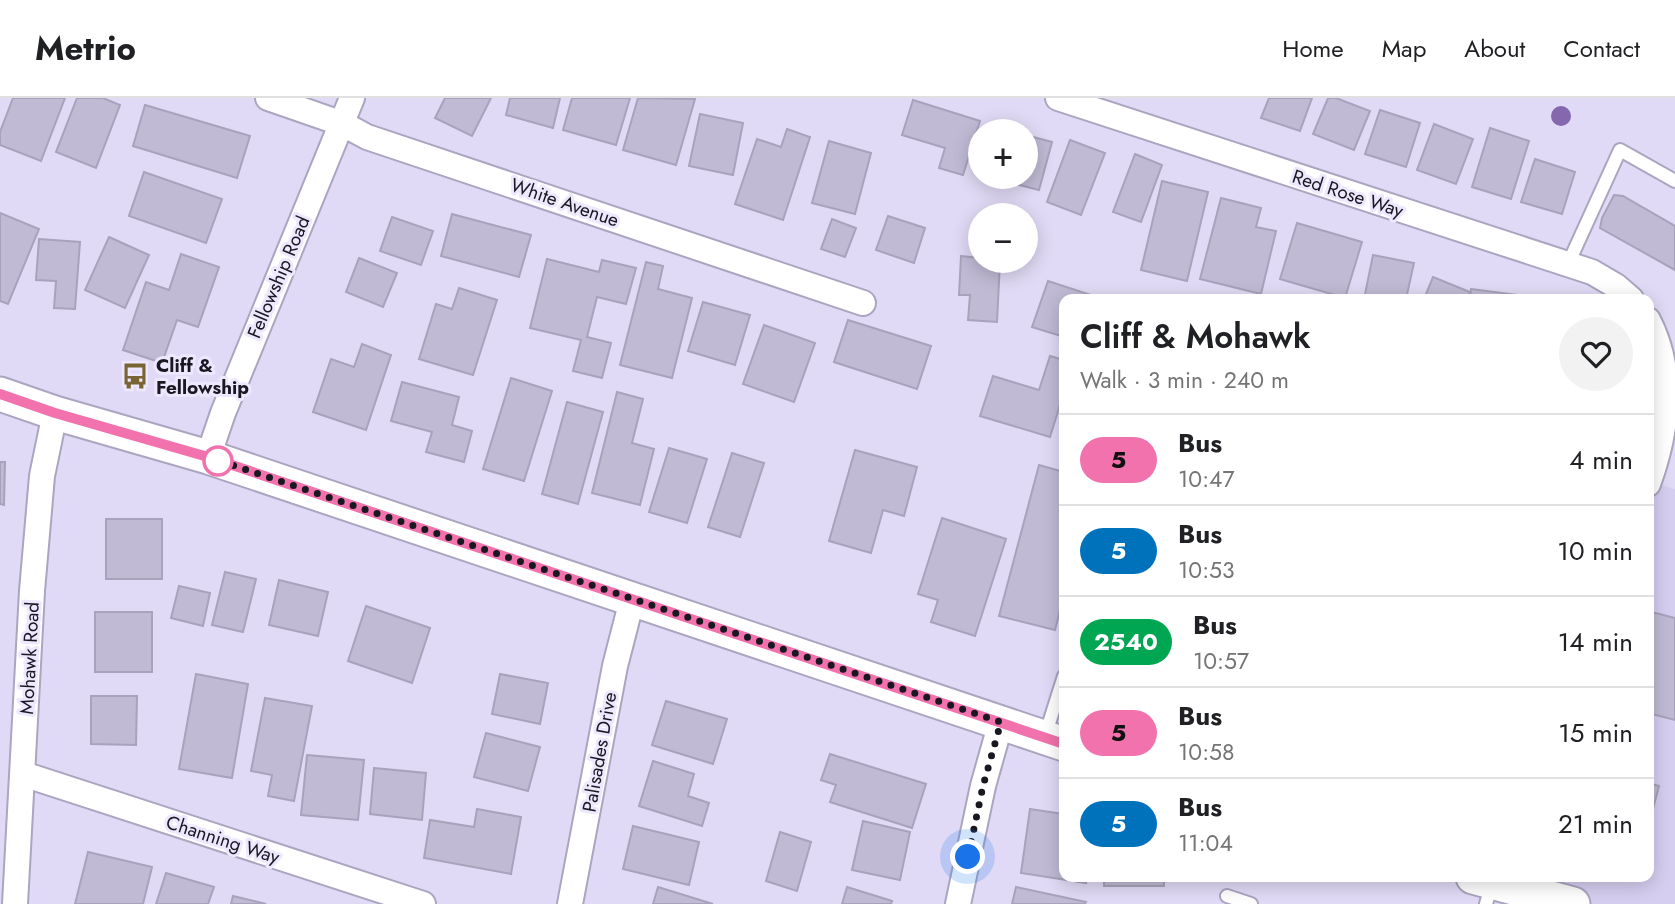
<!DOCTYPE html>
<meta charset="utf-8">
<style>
body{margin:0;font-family:Jost,sans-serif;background:#f2f2f2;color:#202124;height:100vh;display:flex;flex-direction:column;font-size:26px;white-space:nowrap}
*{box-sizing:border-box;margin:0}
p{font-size:23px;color:#757577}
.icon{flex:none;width:38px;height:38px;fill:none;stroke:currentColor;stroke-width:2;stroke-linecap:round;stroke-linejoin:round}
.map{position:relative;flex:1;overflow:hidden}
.panel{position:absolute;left:1059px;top:196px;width:595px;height:588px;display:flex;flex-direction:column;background:#fff;border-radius:14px;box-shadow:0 4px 18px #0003}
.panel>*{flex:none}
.badge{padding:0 14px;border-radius:23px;font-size:24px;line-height:46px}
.buttons{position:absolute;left:968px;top:21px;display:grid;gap:14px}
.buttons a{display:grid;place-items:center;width:70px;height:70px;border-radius:50%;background:#fff;box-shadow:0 4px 18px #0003;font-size:35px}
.you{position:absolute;width:35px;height:35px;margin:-18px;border:5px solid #fff;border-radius:50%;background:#1a73e8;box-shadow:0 0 0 10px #1a73e833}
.map>.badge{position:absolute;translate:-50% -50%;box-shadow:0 0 0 4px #fff}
.round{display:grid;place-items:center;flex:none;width:74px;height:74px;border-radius:37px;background:#f2f2f2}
.overview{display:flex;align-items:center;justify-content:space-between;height:119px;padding:0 21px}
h1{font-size:33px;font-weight:600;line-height:52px}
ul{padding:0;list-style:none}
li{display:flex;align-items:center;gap:21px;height:91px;padding:0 21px;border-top:2px solid #e0e0e0}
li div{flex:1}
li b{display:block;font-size:26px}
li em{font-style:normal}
li .badge{min-width:77px;font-weight:700;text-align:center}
header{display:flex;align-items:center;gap:42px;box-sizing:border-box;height:98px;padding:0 35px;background:#fff;border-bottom:2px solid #e0e0e0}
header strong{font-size:33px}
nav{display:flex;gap:38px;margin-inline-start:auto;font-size:24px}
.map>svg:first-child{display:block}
.built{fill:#d6cef0}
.building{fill:#c0bad5;stroke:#a8a2bc;stroke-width:2}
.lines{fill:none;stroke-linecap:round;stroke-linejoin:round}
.service-casing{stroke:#aba5bf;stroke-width:16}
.minor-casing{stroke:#aba5bf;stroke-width:28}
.secondary-casing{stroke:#aba5bf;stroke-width:37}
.service{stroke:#fff;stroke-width:12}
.minor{stroke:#fff;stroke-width:24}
.secondary{stroke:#fff;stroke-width:33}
.tree{fill:#8567ad}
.line-casing{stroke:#fff;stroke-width:16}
.line{stroke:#f172ac;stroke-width:10}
.walk{stroke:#191720;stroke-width:7;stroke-dasharray:0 12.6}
.stop-dot{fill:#fff;stroke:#f172ac;stroke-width:3.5}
.labels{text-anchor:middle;stroke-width:6;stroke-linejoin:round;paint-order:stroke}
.street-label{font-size:19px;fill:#191720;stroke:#eee8ff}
.poi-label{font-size:19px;font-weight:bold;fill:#191720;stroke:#eee8ff;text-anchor:start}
</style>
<header>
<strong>Metrio</strong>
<nav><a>Home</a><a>Map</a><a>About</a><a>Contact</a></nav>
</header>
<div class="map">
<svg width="1675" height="806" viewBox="0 0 1675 806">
<rect width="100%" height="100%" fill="#e1daf6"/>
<path class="built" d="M1649 383 1675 391V806H1499L1511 779H1648Z"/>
<g class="building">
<path d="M13 0H65L41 63 0 47V34Z"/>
<path d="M77 0H103L120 7 96 70 56 54Z"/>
<path d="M445 0H491L472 38 435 20Z"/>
<path d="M510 0H560L553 30 506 17Z"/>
<path d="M572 0H630L616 47 563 32Z"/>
<path d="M638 0 695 1 676 67 623 52Z"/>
<path d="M1269 0H1312L1300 33 1261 20Z"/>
<path d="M1328 0H1336L1370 13 1354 52 1313 36Z"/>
<path d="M913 2 980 23 963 77 939 70 945 50 902 37Z"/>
<path d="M145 7 250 38 237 80 133 48Z"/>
<path d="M1380 12 1420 25 1406 69 1365 56Z"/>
<path d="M700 16 743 25 733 77 689 68Z"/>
<path d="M1434 26 1473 41 1456 86 1417 72Z"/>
<path d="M1490 30 1529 43 1511 101 1472 89Z"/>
<path d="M787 31 810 39 783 122 735 106 757 41 781 49Z"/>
<path d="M1026 37 1052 44 1039 92 996 81 997 79H1026Z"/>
<path d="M1070 42 1105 55 1081 117 1047 104Z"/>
<path d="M829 43 871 55 855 116 812 105Z"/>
<path d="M1135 56 1162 67 1141 124 1113 114Z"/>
<path d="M1535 61 1575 74 1562 116 1521 104Z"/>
<path d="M144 74 222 101 206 145 129 118Z"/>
<path d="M1162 83 1208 94 1187 183 1141 172Z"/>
<path d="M1614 97 1623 98 1675 128V172L1600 130 1602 120Z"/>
<path d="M1221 100 1261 110 1256 129 1276 133 1261 196 1200 181Z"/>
<path d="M0 115 39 131 8 206 0 203Z"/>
<path d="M452 116 531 137 519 179 441 158Z"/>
<path d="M888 118 925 130 914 165 876 152Z"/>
<path d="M392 119 433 133 421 167 380 153Z"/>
<path d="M832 121 856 130 845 159 821 151Z"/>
<path d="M1297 125 1362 144 1345 200 1280 181Z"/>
<path d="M109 139 149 157 125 210 85 192Z"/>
<path d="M39 141 80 144 75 211 54 210 56 183 36 182Z"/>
<path d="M181 156 219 169 198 229 177 222 162 265 123 252 146 184 169 192Z"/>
<path d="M1373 157 1414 165 1406 201H1364Z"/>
<path d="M961 158 980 160V163H1000L997 224 968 222 970 197H959Z"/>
<path d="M359 160 397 175 383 209 346 194Z"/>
<path d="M547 161 599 174 602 162 636 170 626 206 597 199 587 239 611 245 602 280 573 273 581 242 530 230Z"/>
<path d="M646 164 663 168 658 191 692 200 672 280 620 267Z"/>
<path d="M1433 179 1470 194 1467 201H1424Z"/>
<path d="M1048 183 1103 201H1064V239L1032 229Z"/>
<path d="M459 190 497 202 473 277 419 261 436 206 452 211Z"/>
<path d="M1471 191 1517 197V201H1470Z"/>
<path d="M703 204 750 217 735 267 688 253Z"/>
<path d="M848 222 931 248 917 291 834 264Z"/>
<path d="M764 227 815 245 794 304 743 286Z"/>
<path d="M362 246 391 257 366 332 313 314 331 261 354 269Z"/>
<path d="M1050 258 1064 262V308L1060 307 1050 339 980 318 993 278 1039 292Z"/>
<path d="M511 280 552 293 524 383 483 371Z"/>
<path d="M402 284 459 299 452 327 472 333 464 364 426 354 432 334 391 323Z"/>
<path d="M617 294 643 301 632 345 654 351 640 407 592 395Z"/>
<path d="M567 304 603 314 578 406 542 396Z"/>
<path d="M669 350 707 361 687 425 649 414Z"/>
<path d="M855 352 917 369 904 418 883 412 871 455 829 443Z"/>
<path d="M732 355 764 365 740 439 708 429Z"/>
<path d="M0 364H5L4 407 0 406Z"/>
<path d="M1039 367 1064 374V497L1055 532 999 518Z"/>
<path d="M942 420 1006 441 975 538 931 524 938 502 918 496Z"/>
<rect x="106" y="421" width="56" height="60"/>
<path d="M225 474 256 481 243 534 212 527Z"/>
<path d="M279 482 328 494 318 538 269 527Z"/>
<path d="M179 488 210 495 203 528 171 520Z"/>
<path d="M366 508 430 530 412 585 348 563Z"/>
<path d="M1648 513 1675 520V622L1648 615Z"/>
<rect x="95" y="514" width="57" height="60"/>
<path d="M196 576 248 586 232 680 179 671Z"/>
<path d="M500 576 548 585 540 626 492 616Z"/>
<path d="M91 598H137L136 647 91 646Z"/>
<path d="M265 600 312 608 294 703 268 698 272 677 251 673Z"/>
<path d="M666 603 727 621 713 666 652 647Z"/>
<path d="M486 635 540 649 528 693 474 679Z"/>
<path d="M830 656 926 686 912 730 830 704 836 687 821 682Z"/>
<path d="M307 657 364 662 358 722 301 717Z"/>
<path d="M653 663 694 676 688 698 709 705 702 728 639 708Z"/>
<path d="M374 670 426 675 422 722 370 716Z"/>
<path d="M1648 685 1659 688 1649 726H1648Z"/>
<path d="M477 711 521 719 511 776 424 760 430 722 474 729Z"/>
<path d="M1030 711 1064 716V779H1087L1086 785 1021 775Z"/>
<path d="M863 723 910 734 900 782 852 772Z"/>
<path d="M633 728 699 744 689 787 623 771Z"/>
<path d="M780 734 811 744 797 793 766 783Z"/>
<path d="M88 754 152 769 143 806H75Z"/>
<path d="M166 775 214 789 208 806H156Z"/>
<rect x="1104" y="779" width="60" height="9"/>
<path d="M658 789 713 806H653Z"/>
<path d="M847 789 892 803 891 806H842Z"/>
<path d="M1016 789 1086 804 1085 806H1012Z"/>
<path d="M233 798 266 806H231Z"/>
</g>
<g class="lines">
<g class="service-casing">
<g id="service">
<path d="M1568 166 1620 52 1675 83"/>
<path d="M1045 638 1064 578"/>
<path d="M1227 798 1251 806"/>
<path d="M1486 806 1492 785"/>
</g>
</g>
<g class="minor-casing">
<g id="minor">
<path d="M268 0 343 26 367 39 863 205"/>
<path d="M1058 0 1592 174 1616 188 1631 201"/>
<path d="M1648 222C1675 274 1668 331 1648 386"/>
<path d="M208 359 223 315 352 0"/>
<path d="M23 676 423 806"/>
<path d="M15 806 32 493 42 378 55 315"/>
<path d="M570 806 615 568 632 502"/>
<path d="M958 806 983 688 1001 624"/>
</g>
</g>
<g class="secondary-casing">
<g id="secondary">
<path d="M0 296 55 315 208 359 1064 646"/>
<path d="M1473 779 1573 806"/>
</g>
</g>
<use href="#service" class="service"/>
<use href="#minor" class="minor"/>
<use href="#secondary" class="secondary"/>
</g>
<circle class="tree" cx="1561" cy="18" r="10"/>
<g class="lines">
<g class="line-casing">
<path id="line" d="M0 296 55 315 208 359 1064 646"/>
</g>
<use href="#line" class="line"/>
<path class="walk" d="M218 363 208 359 1001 624 983 688 968 759"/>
</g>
<defs>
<g id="bus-bare" transform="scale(2.1)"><path d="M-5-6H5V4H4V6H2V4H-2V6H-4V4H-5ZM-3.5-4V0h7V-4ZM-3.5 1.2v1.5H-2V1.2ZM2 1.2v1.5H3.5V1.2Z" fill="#796433" stroke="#eee8ff" stroke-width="2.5" paint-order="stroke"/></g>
</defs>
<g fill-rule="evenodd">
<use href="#bus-bare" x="135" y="278"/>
</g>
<circle class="stop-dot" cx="218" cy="363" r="14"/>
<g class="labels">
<g class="street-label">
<text transform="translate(1348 95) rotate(18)" y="7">Red Rose Way</text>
<text transform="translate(565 104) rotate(19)" y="7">White Avenue</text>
<text transform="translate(278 179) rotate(-67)" y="7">Fellowship Road</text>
<text transform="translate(29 560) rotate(-87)" y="7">Mohawk Road</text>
<text transform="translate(599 654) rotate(-80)" y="7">Palisades Drive</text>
<text transform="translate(223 741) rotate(18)" y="7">Channing Way</text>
</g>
<g class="poi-label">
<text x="156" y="274">Cliff &amp;<tspan x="156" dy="22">Fellowship</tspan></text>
</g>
</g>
</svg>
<div class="buttons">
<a>+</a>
<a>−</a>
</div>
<div class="you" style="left:968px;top:759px"></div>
<section class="panel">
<div class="overview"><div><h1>Cliff &amp; Mohawk</h1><p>Walk · 3 min · 240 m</p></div><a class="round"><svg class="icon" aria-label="heart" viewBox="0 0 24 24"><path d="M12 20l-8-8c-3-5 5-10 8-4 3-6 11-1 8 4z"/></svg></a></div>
<ul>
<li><span class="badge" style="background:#f172ac;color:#111">5</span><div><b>Bus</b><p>10:47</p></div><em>4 min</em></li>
<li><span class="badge" style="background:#0072bc;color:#fff">5</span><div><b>Bus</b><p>10:53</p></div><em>10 min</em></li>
<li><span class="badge" style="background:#00a651;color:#fff">2540</span><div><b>Bus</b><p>10:57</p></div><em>14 min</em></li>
<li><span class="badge" style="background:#f172ac;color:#111">5</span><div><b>Bus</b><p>10:58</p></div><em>15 min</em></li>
<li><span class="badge" style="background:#0072bc;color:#fff">5</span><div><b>Bus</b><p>11:04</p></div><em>21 min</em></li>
</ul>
</section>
</div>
